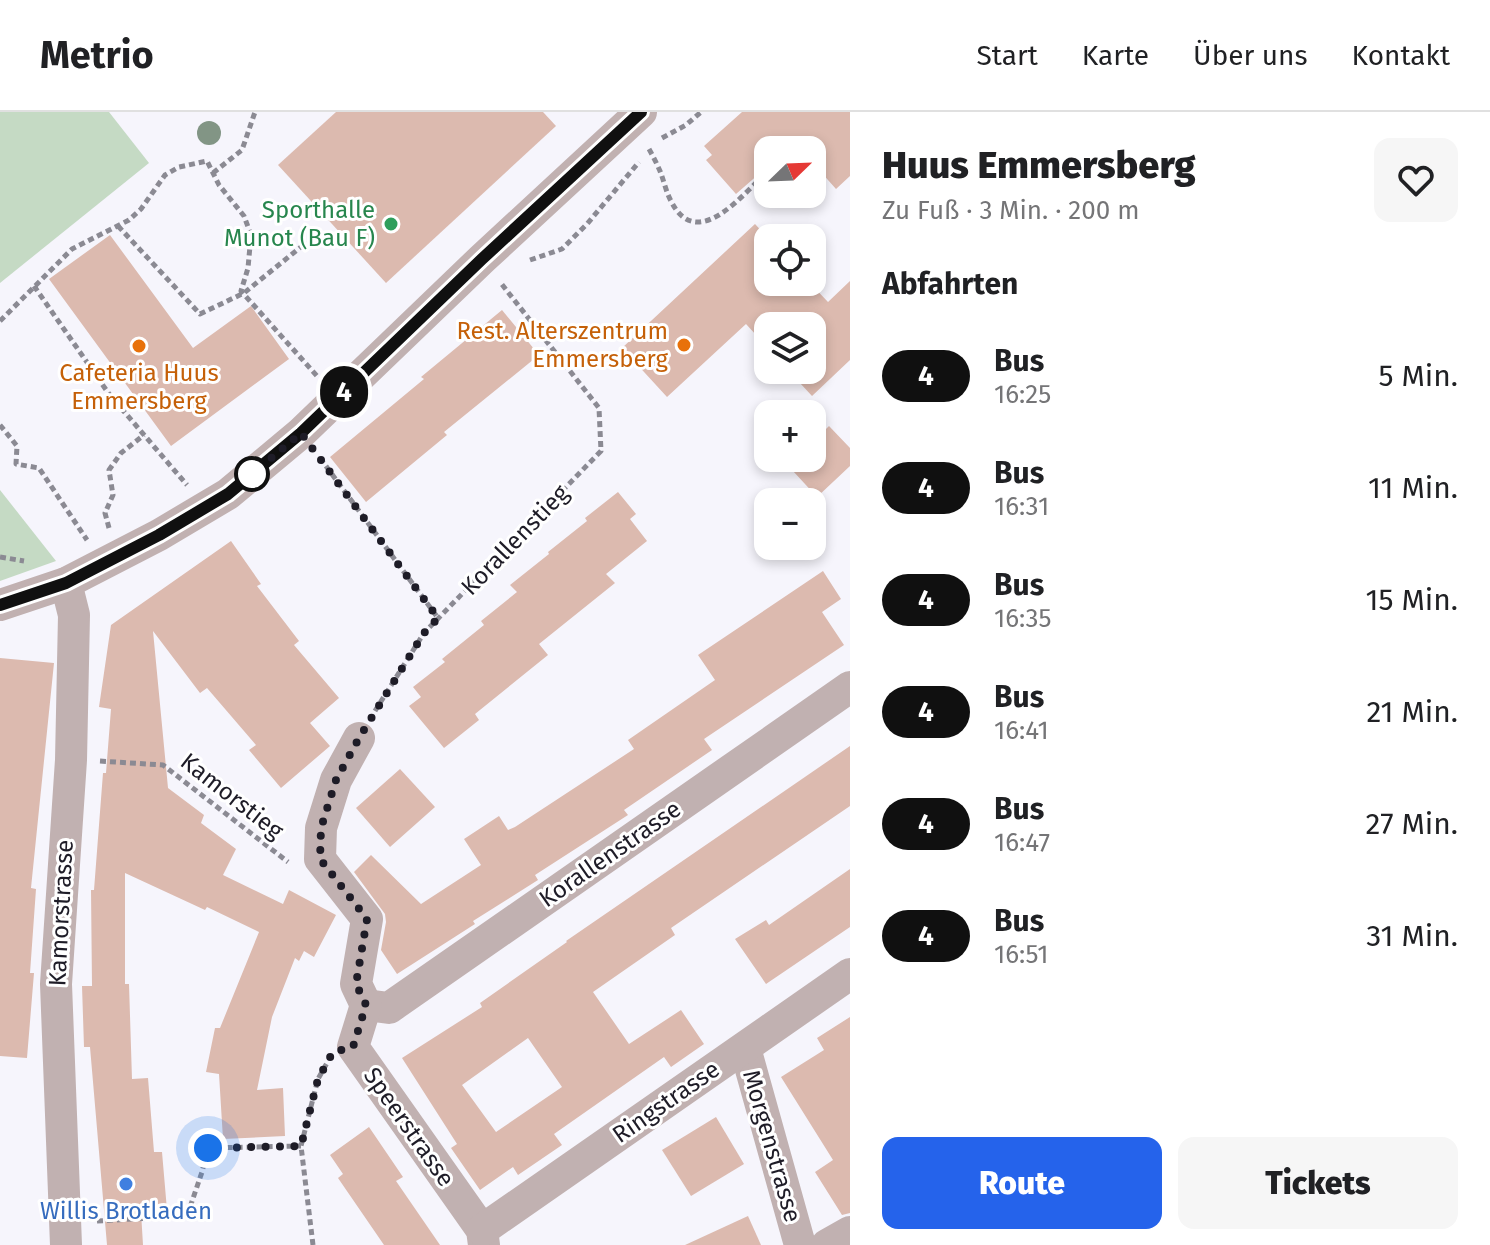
<!DOCTYPE html>
<html lang="de">
<meta charset="utf-8">
<style>
body{margin:0;font-family:"Fira Sans",sans-serif;background:#f6f6f6;color:#202124;height:100vh;display:flex;flex-direction:column;font-size:30px;white-space:nowrap}
*{box-sizing:border-box;margin:0}
p{font-size:26px;color:#757577}
.icon{flex:none;width:44px;height:44px;fill:none;stroke:currentColor;stroke-width:2;stroke-linecap:round;stroke-linejoin:round}
.map{position:relative;flex:1;overflow:hidden}
.details{display:flex;flex-direction:column;background:#fff;width:640px}
.details>*{flex:none}
.badge{padding:0 16px;border-radius:26px;font-size:28px;line-height:52px}
.needle{width:52px;rotate:67deg}
.controls{position:absolute;left:754px;top:24px;display:grid;gap:16px}
.controls a{display:grid;place-items:center;width:72px;height:72px;border-radius:16px;background:#fff;box-shadow:0 4px 12px #0003;font-size:40px}
.you{position:absolute;width:40px;height:40px;margin:-20px;border:6px solid #fff;border-radius:50%;background:#1a73e8;box-shadow:0 0 0 12px #1a73e833}
.map>.badge{position:absolute;translate:-50% -50%;box-shadow:0 0 0 4px #fff}
h2{padding:0 32px;font-size:30px;line-height:72px}
.round{display:grid;place-items:center;flex:none;width:84px;height:84px;border-radius:16px;background:#f6f6f6}
.summary{display:flex;align-items:center;justify-content:space-between;height:136px;padding:0 32px}
h1{font-size:38px;font-weight:800;line-height:60px}
.cta{display:flex;gap:16px;margin-top:auto;padding:16px 32px}
.cta a{flex:1;height:92px;border-radius:16px;background:#2563eb;color:#fff;font-size:32px;font-weight:800;line-height:92px;text-align:center}
.cta a+a{background:#f6f6f6;color:#202124}
ul{padding:0;list-style:none}
li{display:flex;align-items:center;gap:24px;height:112px;padding:0 32px}
li div{flex:1}
li b{display:block;font-size:30px}
li em{font-style:normal}
li .badge{min-width:88px;font-weight:700;text-align:center}
header{display:flex;align-items:center;gap:48px;box-sizing:border-box;height:112px;padding:0 40px;background:#fff;border-bottom:2px solid #e0e0e0}
header strong{font-size:38px}
nav{display:flex;gap:44px;margin-inline-start:auto;font-size:28px}
main{display:flex;flex:1;min-height:0}
.map>svg:first-child{display:block}
.green{fill:#c5dac4}
.building{fill:#dcbaaf;fill-rule:evenodd}
.lines{fill:none;stroke-linecap:round;stroke-linejoin:round}
.path{stroke:#8b8a93;stroke-width:5;stroke-dasharray:6 4;stroke-linecap:butt}
.minor{stroke:#c1b1b1;stroke-width:32}
.tree{fill:#829585}
.line-casing{stroke:#fff;stroke-width:18}
.line{stroke:#101010;stroke-width:12}
.walk{stroke:#1e1c27;stroke-width:8;stroke-dasharray:0 14.4}
.leisure-dot{fill:#2e9e5b;stroke:#fff;stroke-width:3}
.food-dot{fill:#e8710a;stroke:#fff;stroke-width:3}
.stop-dot{fill:#fff;stroke:#101010;stroke-width:4}
.shop-dot{fill:#3f7fe0;stroke:#fff;stroke-width:3}
.labels{text-anchor:middle;stroke-width:6;stroke-linejoin:round;paint-order:stroke}
.leisure-label{font-size:24px;fill:#27864d;stroke:#fff;text-anchor:end}
.food-label{font-size:24px;fill:#c56008;stroke:#fff;text-anchor:end}
.street-label{font-size:24px;fill:#1e1c27;stroke:#fff}
.shop-label{font-size:24px;fill:#366cbe;stroke:#fff}
</style>
<header>
<strong>Metrio</strong>
<nav><a>Start</a><a>Karte</a><a>Über uns</a><a>Kontakt</a></nav>
</header>
<main>
<div class="map">
<svg width="850" height="1133" viewBox="0 0 850 1133">
<rect width="100%" height="100%" fill="#f6f5fc"/>
<g class="green">
<path d="M0 0H109L149 51 0 171Z"/>
<path d="M0 378 56 449 0 469Z"/>
</g>
<g class="building">
<path d="M336 0H543L556 14 386 171 278 53Z"/>
<path d="M742 0H850V64L836 77 812 50V38H801L794 30 785 38H768V54L736 82 706 48 712 43 704 34Z"/>
<path d="M755 112 768 126V170H809L828 190 850 169V248L812 284 788 258H812V214H768V236L746 212 667 285 622 236Z"/>
<path d="M110 123 193 236 251 194 289 247 171 334 49 167Z"/>
<path d="M502 198 539 243 444 320 447 323 366 390 330 345 424 267 421 265Z"/>
<path d="M829 314 850 336V354L817 385 781 346H812V331Z"/>
<path d="M618 380 636 402 630 407 647 429 606 462 615 471 539 532 548 543 475 602 479 608 444 636 409 594 421 585 413 575 445 550 442 547 484 513 481 509 517 480 510 473 549 442 548 440 587 409 585 406Z"/>
<path d="M231 429 261 472 257 474 299 529 294 533 339 586 310 611 330 634 281 676 249 638 256 633 207 576 200 581 153 519 168 676 204 703 201 711 236 737 223 763 283 792 289 778 336 803 314 845 304 839 299 849 295 846 272 905 257 978 283 976 285 1024 223 1027 219 962 206 960 215 916H220L259 820 207 795 205 798 125 761V872H129L132 967 148 966 154 1040H162L167 1098 141 1100 143 1133H107L90 935H84L82 874H92L91 778H94L103 661H106L111 597 99 595 111 513Z"/>
<path d="M823 459 841 487 822 500 844 533 704 627 712 638 624 698 628 703 535 763 538 768 473 809 475 812 397 862 381 838 386 810 385 802 354 760 371 743 421 792 481 753 464 727 499 704 508 718 515 715 634 637 628 628 715 568 698 543Z"/>
<path d="M0 546 54 551 31 776 36 777 30 861H34L27 946 0 944Z"/>
<path d="M850 634V694L671 816 675 823 593 880 629 932 681 898 704 932 671 955 664 945 554 1022 562 1033 518 1063 513 1055 480 1078 451 1036 457 1032 402 946 482 895 480 891 567 830 566 829ZM528 926 562 975 496 1020 462 973Z"/>
<path d="M400 657 435 695 390 735 356 696Z"/>
<path d="M850 757V815L766 872 735 827 766 808 769 813Z"/>
<path d="M850 905V1101L842 1103 815 1060 833 1048 781 965 824 938 817 926Z"/>
<path d="M716 1005 744 1052 691 1084 662 1038Z"/>
<path d="M369 1015 403 1065 396 1069 440 1133H384L338 1066 343 1062 330 1043Z"/>
<path d="M748 1104 761 1133H685Z"/>
</g>
<g class="lines">
<g class="path">
<path d="M662 26 686 13 701 0"/>
<path d="M649 37C653 44 657 52 660 59 664 69 666 80 671 89 697 142 744 81 768 59"/>
<path d="M791 38 801 29"/>
<path d="M213 61 242 38 255 0"/>
<path d="M118 114 200 202 244 181 307 130"/>
<path d="M530 148 562 137 587 112 639 50"/>
<path d="M34 174 109 282 187 373"/>
<path d="M0 209 72 137 129 108 141 97 165 63 179 55 207 49 219 73 244 104 251 123 248 156 241 179 317 264"/>
<path d="M0 313 17 334 16 352 39 356 87 428"/>
<path d="M320 346 438 506"/>
<path d="M109 416 105 401 113 383 109 358 121 341 144 323"/>
<path d="M0 445 24 449"/>
<path d="M375 599 424 521 601 339 599 296 500 170"/>
<path d="M100 649 163 653 288 750"/>
<path d="M97 1109 187 1104 202 1060 208 1036 301 1034"/>
<path d="M313 1133 301 1034 318 967 327 951"/>
</g>
<g class="minor">
<path d="M0 493 66 471 159 423 228 382 301 321 482 147 641 0"/>
<path d="M359 626 336 668 321 716 320 747 367 807 356 872 366 893"/>
<path d="M366 893 389 896 850 575"/>
<path d="M366 893 353 935 482 1118 484 1133"/>
<path d="M745 936 800 1133"/>
<path d="M482 1118 850 862"/>
<path d="M66 1133 56 872 71 648 74 503 66 471"/>
<path d="M827 1133 850 1120"/>
</g>
</g>
<circle class="tree" cx="209" cy="21" r="12"/>
<g class="lines">
<g class="line-casing">
<path id="line" d="M0 493 66 471 159 423 228 382 301 321 482 147 641 0"/>
</g>
<use href="#line" class="line"/>
<path class="walk" d="M208 1036 301 1034 318 967 333 940 353 935 366 893 356 872 367 807 320 747 321 716 336 668 359 626 424 521 438 506 301 321 252 362"/>
</g>
<circle class="leisure-dot" cx="391" cy="112" r="8"/>
<g class="food-dot">
<circle cx="684" cy="233" r="8"/>
<circle cx="139" cy="234" r="8"/>
</g>
<circle class="stop-dot" cx="252" cy="362" r="16"/>
<circle class="shop-dot" cx="126" cy="1072" r="8"/>
<g class="labels">
<g class="leisure-label">
<text x="375" y="106">Sporthalle<tspan x="375" dy="28">Munot (Bau F)</tspan></text>
</g>
<g class="food-label">
<text x="668" y="227">Rest. Alterszentrum<tspan x="668" dy="28">Emmersberg</tspan></text>
<text x="139" y="269" text-anchor="middle">Cafeteria Huus<tspan x="139" dy="28">Emmersberg</tspan></text>
</g>
<g class="street-label">
<text transform="translate(515 428) rotate(-46)" y="8">Korallenstieg</text>
<text transform="translate(232 684) rotate(38)" y="8">Kamorstieg</text>
<text transform="translate(610 742) rotate(-35)" y="8">Korallenstrasse</text>
<text transform="translate(61 801) rotate(-87)" y="8">Kamorstrasse</text>
<text transform="translate(666 990) rotate(-35)" y="8">Ringstrasse</text>
<text transform="translate(409 1015) rotate(55)" y="8">Speerstrasse</text>
<text transform="translate(772 1034) rotate(74)" y="8">Morgenstrasse</text>
</g>
<g class="shop-label">
<text x="126" y="1107">Willis Brotladen</text>
</g>
</g>
</svg>
<div class="controls">
<a><svg class="needle" viewBox="-14 -14 28 28"><path d="M0-13l5 13h-10z" fill="#e53935"/><path d="M0 13l5-13h-10z" fill="#757577"/></svg></a>
<a><svg class="icon" aria-label="locate" viewBox="0 0 24 24"><circle cx="12" cy="12" r="6"/><path d="M12 2v4M12 18v4M2 12h4M18 12h4"/></svg></a>
<a><svg class="icon" aria-label="layers" viewBox="0 0 24 24"><path d="M12 4l9 5-9 5-9-5zM3 14l9 5 9-5"/></svg></a>
<a>+</a>
<a>−</a>
</div>
<div class="you" style="left:208px;top:1036px"></div>
<b class="badge" style="left:344px;top:280px;background:#101010;color:#fff">4</b>
</div>
<section class="details">
<div class="summary"><div><h1>Huus Emmersberg</h1><p>Zu Fuß · 3 Min. · 200 m</p></div><a class="round"><svg class="icon" aria-label="heart" viewBox="0 0 24 24"><path d="M12 20l-8-8c-3-5 5-10 8-4 3-6 11-1 8 4z"/></svg></a></div>
<h2>Abfahrten</h2>
<ul>
<li><span class="badge" style="background:#101010;color:#fff">4</span><div><b>Bus</b><p>16:25</p></div><em>5 Min.</em></li>
<li><span class="badge" style="background:#101010;color:#fff">4</span><div><b>Bus</b><p>16:31</p></div><em>11 Min.</em></li>
<li><span class="badge" style="background:#101010;color:#fff">4</span><div><b>Bus</b><p>16:35</p></div><em>15 Min.</em></li>
<li><span class="badge" style="background:#101010;color:#fff">4</span><div><b>Bus</b><p>16:41</p></div><em>21 Min.</em></li>
<li><span class="badge" style="background:#101010;color:#fff">4</span><div><b>Bus</b><p>16:47</p></div><em>27 Min.</em></li>
<li><span class="badge" style="background:#101010;color:#fff">4</span><div><b>Bus</b><p>16:51</p></div><em>31 Min.</em></li>
</ul>
<div class="cta"><a>Route</a><a>Tickets</a></div>
</section>
</main>
